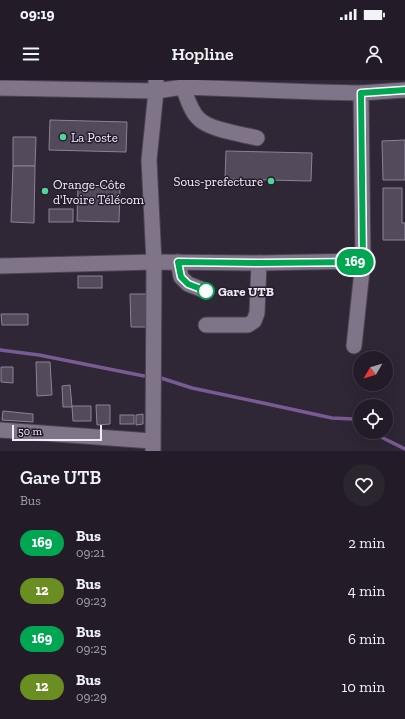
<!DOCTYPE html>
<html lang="fr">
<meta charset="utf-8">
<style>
body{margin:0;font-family:"Zilla Slab",serif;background:#2b2530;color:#f1f3f6;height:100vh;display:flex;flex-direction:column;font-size:15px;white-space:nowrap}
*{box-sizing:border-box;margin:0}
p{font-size:13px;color:#a3a1a8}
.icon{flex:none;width:22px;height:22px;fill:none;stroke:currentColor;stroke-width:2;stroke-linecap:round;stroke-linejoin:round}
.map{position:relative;height:371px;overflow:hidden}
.details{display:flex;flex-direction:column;background:#231c28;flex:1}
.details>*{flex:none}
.badge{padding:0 8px;border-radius:13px;font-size:14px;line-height:26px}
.needle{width:26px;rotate:232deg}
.tools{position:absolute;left:353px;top:271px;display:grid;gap:8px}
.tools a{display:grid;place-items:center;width:40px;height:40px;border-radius:50%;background:#231c28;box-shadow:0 4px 16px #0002,0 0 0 1px #403a45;font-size:20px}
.scale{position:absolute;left:12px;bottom:10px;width:90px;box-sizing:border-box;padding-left:4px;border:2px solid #f3edf8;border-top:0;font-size:11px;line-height:14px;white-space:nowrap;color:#f3edf8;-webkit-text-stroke:3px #251c2c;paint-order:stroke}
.map>.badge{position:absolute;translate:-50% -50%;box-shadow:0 0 0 2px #fff}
.round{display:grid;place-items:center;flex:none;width:42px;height:42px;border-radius:21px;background:#2b2530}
.overview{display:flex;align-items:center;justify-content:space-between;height:68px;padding:0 20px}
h1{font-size:19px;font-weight:600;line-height:30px}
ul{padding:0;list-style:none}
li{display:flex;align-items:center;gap:12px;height:48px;padding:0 20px}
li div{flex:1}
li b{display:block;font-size:15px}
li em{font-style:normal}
li .badge{min-width:44px;font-weight:700;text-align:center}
.status{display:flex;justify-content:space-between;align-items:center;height:28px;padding:0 20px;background:#231c28;direction:ltr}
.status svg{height:11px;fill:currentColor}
header{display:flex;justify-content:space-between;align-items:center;height:52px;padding:0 20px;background:#231c28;font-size:18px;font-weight:600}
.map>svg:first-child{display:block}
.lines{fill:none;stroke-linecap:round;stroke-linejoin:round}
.stream{stroke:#7a5a94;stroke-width:3.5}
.building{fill:#534a5c;stroke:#8c8296}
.minor-casing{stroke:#4c4452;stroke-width:17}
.minor{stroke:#7f7488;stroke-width:15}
.line-casing{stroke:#fff;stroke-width:9}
.line{stroke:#00a651;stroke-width:6}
.poi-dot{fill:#54d396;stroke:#251c2c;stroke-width:1.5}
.stop-dot{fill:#fff;stroke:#00a651;stroke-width:2}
.labels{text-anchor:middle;stroke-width:3;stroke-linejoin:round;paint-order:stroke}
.poi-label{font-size:13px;fill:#f3edf8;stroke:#251c2c;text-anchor:start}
.stop-label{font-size:13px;font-weight:bold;fill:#f3edf8;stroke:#251c2c;text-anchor:start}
</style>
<div class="status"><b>09:19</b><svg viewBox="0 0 49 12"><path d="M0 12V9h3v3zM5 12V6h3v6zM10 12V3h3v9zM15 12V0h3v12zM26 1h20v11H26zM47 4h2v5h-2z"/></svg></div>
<header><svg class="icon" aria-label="menu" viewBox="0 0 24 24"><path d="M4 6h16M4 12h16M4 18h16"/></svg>Hopline<svg class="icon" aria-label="person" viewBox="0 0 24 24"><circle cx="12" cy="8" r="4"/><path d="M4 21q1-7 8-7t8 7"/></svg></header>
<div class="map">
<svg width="405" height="371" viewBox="0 0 405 371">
<rect width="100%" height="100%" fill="#2f2636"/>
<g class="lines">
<g class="stream">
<path d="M0 270 39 275 144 296"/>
<path d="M161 298 192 308 263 323 332 338 354 339 360 343"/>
<path d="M373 352 377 355 405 369"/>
</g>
</g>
<g class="building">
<path d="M50 40 127 42 126 72 49 70Z"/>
<path d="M13 57H36L35 86H13Z"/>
<path d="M405 60V100H383L382 61Z"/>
<path d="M226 71 312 73 311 101 225 99Z"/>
<path d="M13 86H35L34 143 11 142Z"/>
<path d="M78 105 120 106 119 142 77 141Z"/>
<path d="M383 108H402V143H405V160H383Z"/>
<rect x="49" y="129" width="24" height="13"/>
<rect x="78" y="196" width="24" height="12"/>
<path d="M130 214H146V247H131Z"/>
<path d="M1 234H28V245H2Z"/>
<path d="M36 282H50L52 315 37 316Z"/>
<path d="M1 287H13V303L1 302Z"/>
<path d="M70 305 72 327H63L62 306Z"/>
<path d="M96 325H110V344L97 345Z"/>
<path d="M72 326H91V341H73Z"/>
<path d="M3 331 33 334V342L2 340Z"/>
<path d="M143 334V344L136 345V335Z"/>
<rect x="120" y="335" width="14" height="9"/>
</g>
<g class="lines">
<g class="minor-casing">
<g id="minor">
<path d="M183 7C187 17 190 30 198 38 209 50 241 54 257 58"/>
<path d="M0 8 156 11 183 7 317 12 361 13 405 10"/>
<path d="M178 182 181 197 188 204 206 211"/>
<path d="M0 186 154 182 259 183 363 181"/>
<path d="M206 245H248L254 241 257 233 259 183"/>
<path d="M354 266 363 181 361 13"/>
<path d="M0 350 152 361"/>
<path d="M153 371 154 182 149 80 156 11V0"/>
</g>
</g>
<use href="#minor" class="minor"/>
</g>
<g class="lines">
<g class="line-casing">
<path id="line" d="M206 211 188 204 181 197 178 182 259 183 363 182 361 13 405 10"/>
</g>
<use href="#line" class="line"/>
</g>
<g class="poi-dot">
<circle cx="63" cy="57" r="4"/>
<circle cx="271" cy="101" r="4"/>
<circle cx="45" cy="111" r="4"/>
</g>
<circle class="stop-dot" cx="206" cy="211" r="8"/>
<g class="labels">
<g class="poi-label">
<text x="71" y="62">La Poste</text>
<text x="263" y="106" text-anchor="end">Sous-prefecture</text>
<text x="53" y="109">Orange-Côte<tspan x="53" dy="15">d'Ivoire Télécom</tspan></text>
</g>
<g class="stop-label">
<text x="218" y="216">Gare UTB</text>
</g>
</g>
</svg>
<div class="tools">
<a><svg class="needle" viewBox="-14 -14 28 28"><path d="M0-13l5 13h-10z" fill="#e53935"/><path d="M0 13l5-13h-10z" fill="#a3a1a8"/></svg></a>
<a><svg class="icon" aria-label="locate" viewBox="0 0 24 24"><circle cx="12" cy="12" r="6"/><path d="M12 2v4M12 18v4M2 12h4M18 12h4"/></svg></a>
</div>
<div class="scale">50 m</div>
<b class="badge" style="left:355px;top:182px;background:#00a651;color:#fff">169</b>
</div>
<section class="details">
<div class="overview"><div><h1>Gare UTB</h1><p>Bus</p></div><a class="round"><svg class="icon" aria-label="heart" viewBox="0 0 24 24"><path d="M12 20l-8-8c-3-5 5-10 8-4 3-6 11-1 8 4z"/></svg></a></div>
<ul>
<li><span class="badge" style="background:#00a651;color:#fff">169</span><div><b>Bus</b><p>09:21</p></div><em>2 min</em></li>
<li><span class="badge" style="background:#6b8e23;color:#fff">12</span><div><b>Bus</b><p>09:23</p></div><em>4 min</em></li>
<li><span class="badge" style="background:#00a651;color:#fff">169</span><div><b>Bus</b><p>09:25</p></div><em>6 min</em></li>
<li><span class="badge" style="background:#6b8e23;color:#fff">12</span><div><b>Bus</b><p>09:29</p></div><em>10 min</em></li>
</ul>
</section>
